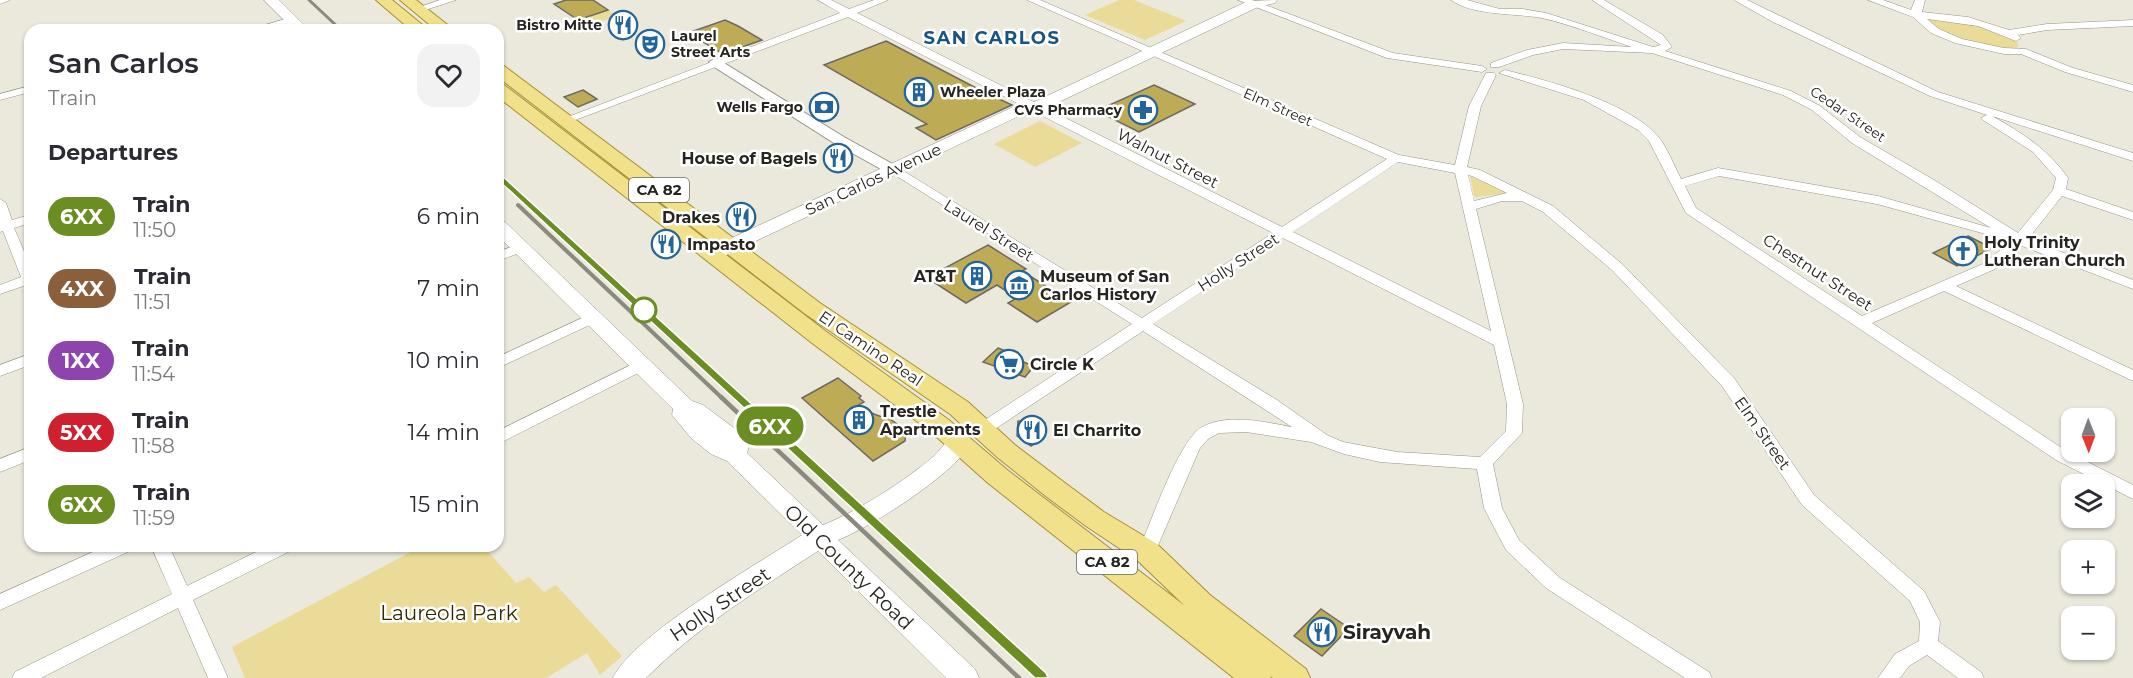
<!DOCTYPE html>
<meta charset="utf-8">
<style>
body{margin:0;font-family:Montserrat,sans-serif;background:#f2f2f3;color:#2b2b33;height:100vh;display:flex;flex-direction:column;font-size:22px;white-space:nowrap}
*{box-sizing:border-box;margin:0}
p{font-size:20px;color:#7c7c81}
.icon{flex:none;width:33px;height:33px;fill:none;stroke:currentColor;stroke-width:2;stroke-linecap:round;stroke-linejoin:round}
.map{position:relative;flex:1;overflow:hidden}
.side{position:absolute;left:24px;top:24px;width:480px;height:528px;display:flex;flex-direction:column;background:#fff;border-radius:18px;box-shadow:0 2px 4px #0004}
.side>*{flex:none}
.badge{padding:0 12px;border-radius:20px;font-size:21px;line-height:39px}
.needle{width:39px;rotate:179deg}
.buttons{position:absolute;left:2061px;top:408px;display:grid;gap:12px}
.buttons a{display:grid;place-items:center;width:54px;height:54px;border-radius:12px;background:#fff;box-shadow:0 2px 4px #0004;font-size:30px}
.map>.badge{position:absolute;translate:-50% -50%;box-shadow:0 0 0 3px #fff}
h2{padding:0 24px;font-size:22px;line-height:54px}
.round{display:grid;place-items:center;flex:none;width:63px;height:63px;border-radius:18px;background:#f2f2f3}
.summary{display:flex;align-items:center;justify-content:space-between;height:102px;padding:0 24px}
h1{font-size:28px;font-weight:600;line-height:45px}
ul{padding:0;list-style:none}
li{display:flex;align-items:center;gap:18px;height:72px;padding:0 24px}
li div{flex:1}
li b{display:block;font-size:22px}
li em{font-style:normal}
li .badge{min-width:66px;font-weight:700;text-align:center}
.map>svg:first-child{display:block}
.green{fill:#eadb98}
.building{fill:#beab56;stroke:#6d6b60;stroke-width:1.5}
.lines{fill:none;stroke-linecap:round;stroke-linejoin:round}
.minor-casing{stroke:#969488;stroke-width:1}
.tertiary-casing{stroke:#969488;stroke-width:2}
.secondary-casing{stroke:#969488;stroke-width:1}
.primary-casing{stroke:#a59234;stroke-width:2}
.minor{fill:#fff;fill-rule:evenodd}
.tertiary{fill:#fff;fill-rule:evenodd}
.secondary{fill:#fff;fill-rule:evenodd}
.primary{fill:#f2e18b;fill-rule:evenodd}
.rail-far2{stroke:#8b8a81;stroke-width:3}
.rail-far1{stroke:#8b8a81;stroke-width:4}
.rail{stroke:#8b8a81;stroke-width:4.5}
.line{fill:#6b8e23;stroke:#fff;stroke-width:1.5}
.stop-dot{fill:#fff;stroke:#6b8e23;stroke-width:3}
.labels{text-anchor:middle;stroke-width:5;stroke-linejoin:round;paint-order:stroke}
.far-poi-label{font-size:14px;font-weight:bold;fill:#262520;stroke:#fff;text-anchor:end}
.far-street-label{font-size:14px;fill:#262520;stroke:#fff}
.shield{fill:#fff;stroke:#676663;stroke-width:1.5}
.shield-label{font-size:15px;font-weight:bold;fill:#262520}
.poi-label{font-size:16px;font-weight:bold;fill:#262520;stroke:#fff;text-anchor:start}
.street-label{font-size:16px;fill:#262520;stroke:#fff}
.far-district-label{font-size:18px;font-weight:bold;letter-spacing:1.5px;fill:#175484;stroke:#fff}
.near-street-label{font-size:20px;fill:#262520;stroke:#fff}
.near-park-label{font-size:20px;fill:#312903;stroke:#fff}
.near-poi-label{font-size:20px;font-weight:bold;fill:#262520;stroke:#fff;text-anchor:start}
</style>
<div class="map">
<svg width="2133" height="678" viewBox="0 0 2133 678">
<rect width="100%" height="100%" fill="#ebe9dc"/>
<g class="green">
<path d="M1119 0H1134L1186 21 1145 40 1085 15Z"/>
<path d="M608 10 618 16 578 29 568 23Z"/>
<path d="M1922 18C1953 22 1991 23 2018 43V47C2004 54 1959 41 1945 34 1937 31 1929 23 1922 18Z"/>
<path d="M1040 121 1082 143 1035 167 994 144Z"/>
<path d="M1470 176 1505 192 1506 193 1477 197 1474 196Z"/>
<path d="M422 546H483L516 583 529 577 544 592 556 585 622 656 600 675 587 653 546 678H245L232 647Z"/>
</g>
<g class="building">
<path d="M566 0H593L608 10 578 20 554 4Z"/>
<path d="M725 20 738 26 762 40 723 54 688 33Z"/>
<path d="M886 41 980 90 1012 105 936 140 916 128 927 124 824 65Z"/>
<path d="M1154 85 1195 104 1139 132 1099 112 1107 108 1105 107Z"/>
<path d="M583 90 597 99 578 107 564 97Z"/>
<path d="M1968 236 1992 248 1957 266 1933 253Z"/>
<path d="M988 245 1026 269 1022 271 1071 302 1037 322 1008 303 1017 298 997 285 966 303 932 281 950 271 945 268Z"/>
<path d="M998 348 1011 353 1008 356 1034 366 1025 377 983 362Z"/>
<path d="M838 378 861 396 859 398 864 402 855 407 882 417 885 415 906 431 905 441 873 461 802 398Z"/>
<path d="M1018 421 1045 423V436L1031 446 1017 436Z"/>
<path d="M1321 609 1349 628 1322 656 1294 636Z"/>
</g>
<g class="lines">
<g class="minor-casing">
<g id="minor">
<path d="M0 0H10L0 4Z"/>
<path d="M440 0H456L419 12 414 9Z"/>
<path d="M818 0H831L849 9 874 0H888L857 13 1282 227 1387 159 1027 0H1040L1399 155 1455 165 1469 106 1486 73H1494L1496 75 1481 106 1467 167 1480 170 1553 206 1622 264 1734 378 1814 495 1924 591 1940 622 1938 641 1981 672 1984 678H1958L1927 655 1909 666 1900 678H1878L1895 654 1919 641 1920 622 1910 601 1802 505 1722 386 1612 270 1543 212 1522 201H1502L1476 209 1523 404 1522 433 1493 464 1502 508 1519 540 1560 578 1709 672 1712 678H1685L1546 588 1506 550 1484 508 1477 469 1380 462 1344 454 1311 442 1246 432 1219 433 1208 439 1200 448 1153 557 1147 559 1141 557 1138 552C1150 525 1179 439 1202 427 1228 413 1265 422 1292 427L1143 331 989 433H977L975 429 977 425 1132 324 887 170 889 167H897L1142 318 1273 233 848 17 570 122H562L560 120 840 13ZM1398 162 1455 173 1491 331 1293 232ZM1468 175 1472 176 1507 193 1474 201ZM1283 238 1494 345 1507 404 1506 431 1480 457 1397 452 1343 442 1327 435 1277 400 1153 324Z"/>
<path d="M1238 0H1252L1393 53 1482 66 1487 69 1482 72 1387 58Z"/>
<path d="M1451 0H1467L1500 9H1523L1546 13 1653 47 1661 45 1592 0H1604L1663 35 1672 47 1665 51 1791 91 1820 106 1860 137 1934 180 2018 233 2053 190 2056 178 2033 152 1983 120 1981 118 1987 115 1930 96 1773 22 1734 0H1747L1938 92 2133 153V161L1992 116C2022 133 2048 149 2068 178L2066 189 2133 212V220L2062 196 2028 239 2133 280V289L2022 246 1995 269 1956 286 2133 370V381L1944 291 1872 323 2068 452 2133 485V499L2056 460 1686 213 1649 141 1638 130 1584 100 1499 73 1505 70C1549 81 1625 101 1657 135 1667 147 1674 165 1681 179L1718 168 1878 196 1991 228 1852 143 1812 110 1783 95 1652 53 1563 49 1533 55 1499 67H1491V63L1527 50 1563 43 1632 47C1602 37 1572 25 1542 18 1516 13 1472 16 1451 0ZM1719 176 1877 204 2011 241 1985 263 1862 316 1696 208 1685 186Z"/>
<path d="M1868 0H1883L1911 10 1915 0H1925L1922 12 1968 17 2009 30 2047 24 2133 20V26L2047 30 2018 35 2021 38 2016 41 1978 26 1927 19 1939 29 1962 39 2004 48 2026 49 2073 68 2133 85V92L2065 72 2021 54H2004L1955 43 1931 33 1913 17Z"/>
<path d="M292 17 296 18V22L265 30H248Z"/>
<path d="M30 86V92L0 100V94Z"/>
<path d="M0 199 6 203 12 220 30 215V223L14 228 30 265V286L26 285 0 294V285L21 277 3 231 0 232Z"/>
<path d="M519 244 526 248 524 251 498 261V252Z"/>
<path d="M593 313 600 318 598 321 498 368V357Z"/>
<path d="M30 354V365L0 376V365Z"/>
<path d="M641 360 649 365 646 369 498 444V431Z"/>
<path d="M30 447V460L0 472V459Z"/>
<path d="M106 546H133L130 551 0 610V594Z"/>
<path d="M151 546H169L187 586 268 546H293L290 551 193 600 228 678H208L178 608 41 678H12L15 672 172 594Z"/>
</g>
</g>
<g class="tertiary-casing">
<path id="tertiary" d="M716 58 844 137 898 167 900 170 893 174 888 173 834 143 711 65 709 62Z"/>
</g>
<g class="secondary-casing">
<g id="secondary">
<path d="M264 0H279L309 30H294Z"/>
<path d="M1277 0 1275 3 1258 7 1040 111 1023 114 720 258H706L703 254 706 250 1013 107 1030 104 1248 1Z"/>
<path d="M498 220 505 222 692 401 703 405 746 437 750 443 747 453 823 525C858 511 905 481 934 456 939 451 944 444 950 439 956 435 961 436 967 438L971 444C952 475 873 526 838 540L975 669 979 678H946L818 551C758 590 696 628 646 678H613C634 634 758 564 802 535L727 461 711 454 692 439 672 415 673 409 498 236Z"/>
</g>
</g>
<g class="primary-casing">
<g id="primary">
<path d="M376 0H392L425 27 423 30H411Z"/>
<path d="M400 0H416L454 30H436Z"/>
<path d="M498 64 504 66 820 303 968 402 1015 445 1065 483 1104 512 1157 544 1210 595 1306 669 1310 678H1273L1270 676 1271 678H1234L988 483 931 432 812 343 498 97V84L504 85 828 333 949 420 1006 469 1185 606 1137 560 1086 526 1047 497 997 457 950 414 804 313 498 77Z"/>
</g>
</g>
<use href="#minor" class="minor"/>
<use href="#tertiary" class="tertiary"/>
<use href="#secondary" class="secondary"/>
<use href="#primary" class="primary"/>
<path class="rail-far2" d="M309 0 341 30"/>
<g class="rail-far1">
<path d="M498 175 738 398"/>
<path d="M518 205 722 398"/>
</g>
<g class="rail">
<path d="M721 397 1019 678"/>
<path d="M737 397 1040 678"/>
</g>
</g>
<path class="line" d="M498 172 1046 673 1048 678H1035L495 177V173Z"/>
<defs>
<g id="restaurant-ring" transform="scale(1.5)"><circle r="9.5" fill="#fff" stroke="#23659a" stroke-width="1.5"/><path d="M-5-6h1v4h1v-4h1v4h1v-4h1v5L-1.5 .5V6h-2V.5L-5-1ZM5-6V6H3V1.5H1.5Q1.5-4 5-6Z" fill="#23659a"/></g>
<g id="theatre-ring" transform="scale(1.5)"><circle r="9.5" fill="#fff" stroke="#23659a" stroke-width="1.5"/><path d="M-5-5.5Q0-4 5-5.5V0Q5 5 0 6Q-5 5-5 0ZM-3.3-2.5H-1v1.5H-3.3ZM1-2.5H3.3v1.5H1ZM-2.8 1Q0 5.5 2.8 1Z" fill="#23659a"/></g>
<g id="building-ring" transform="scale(1.5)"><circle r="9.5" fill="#fff" stroke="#23659a" stroke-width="1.5"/><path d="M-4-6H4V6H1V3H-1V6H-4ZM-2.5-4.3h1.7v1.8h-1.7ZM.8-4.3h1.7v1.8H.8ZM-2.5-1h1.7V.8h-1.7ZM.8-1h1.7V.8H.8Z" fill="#23659a"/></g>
<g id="bank-ring" transform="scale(1.5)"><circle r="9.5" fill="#fff" stroke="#23659a" stroke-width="1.5"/><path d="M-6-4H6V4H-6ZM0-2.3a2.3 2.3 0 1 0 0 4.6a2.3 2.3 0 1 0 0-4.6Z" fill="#23659a"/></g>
<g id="pharmacy-ring" transform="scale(1.5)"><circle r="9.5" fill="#fff" stroke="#23659a" stroke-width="1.5"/><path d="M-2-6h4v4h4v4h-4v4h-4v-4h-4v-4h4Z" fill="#23659a"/></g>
<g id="church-ring" transform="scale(1.5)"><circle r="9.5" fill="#fff" stroke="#23659a" stroke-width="1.5"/><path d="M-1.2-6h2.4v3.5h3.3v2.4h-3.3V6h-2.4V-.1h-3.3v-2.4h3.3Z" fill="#23659a"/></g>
<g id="museum-ring" transform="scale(1.5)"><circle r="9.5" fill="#fff" stroke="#23659a" stroke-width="1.5"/><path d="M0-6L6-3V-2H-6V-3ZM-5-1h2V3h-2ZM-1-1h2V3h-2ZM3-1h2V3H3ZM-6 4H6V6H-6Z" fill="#23659a"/></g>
<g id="supermarket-ring" transform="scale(1.5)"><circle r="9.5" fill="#fff" stroke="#23659a" stroke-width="1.5"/><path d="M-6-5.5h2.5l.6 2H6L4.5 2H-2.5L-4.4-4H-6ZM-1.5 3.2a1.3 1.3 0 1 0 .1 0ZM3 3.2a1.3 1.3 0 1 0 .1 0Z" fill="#23659a"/></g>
</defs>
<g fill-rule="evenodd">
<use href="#restaurant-ring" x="623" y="25"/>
<use href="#theatre-ring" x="650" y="44"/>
<use href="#building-ring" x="919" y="92"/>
<use href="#bank-ring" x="824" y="107"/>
<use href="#pharmacy-ring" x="1143" y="110"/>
<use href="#restaurant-ring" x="838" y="158"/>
<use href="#restaurant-ring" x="741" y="217"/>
<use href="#restaurant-ring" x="666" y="244"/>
<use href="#church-ring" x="1963" y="251"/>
<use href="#building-ring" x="977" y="276"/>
<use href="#museum-ring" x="1019" y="285"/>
<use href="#supermarket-ring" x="1009" y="364"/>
<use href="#building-ring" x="859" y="420"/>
<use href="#restaurant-ring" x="1032" y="430"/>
<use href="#restaurant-ring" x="1322" y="632"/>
</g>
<circle class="stop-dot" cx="644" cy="310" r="12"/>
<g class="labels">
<g class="far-poi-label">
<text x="602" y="30">Bistro Mitte</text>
<text x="671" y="41" text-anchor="start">Laurel<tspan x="671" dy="16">Street Arts</tspan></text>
<text x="940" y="97" text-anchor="start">Wheeler Plaza</text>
<text x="803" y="112">Wells Fargo</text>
<text x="1122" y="115">CVS Pharmacy</text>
</g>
<g class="far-street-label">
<text transform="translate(1278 107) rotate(24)" y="5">Elm Street</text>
<text transform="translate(1848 114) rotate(34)" y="5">Cedar Street</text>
</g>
<g class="shield">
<rect x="629" y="178" width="60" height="24" rx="4.5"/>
<rect x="1077" y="550" width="60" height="24" rx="4.5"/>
</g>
<g class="shield-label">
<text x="659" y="195">CA 82</text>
<text x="1107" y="567">CA 82</text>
</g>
<g class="poi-label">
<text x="817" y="164" text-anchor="end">House of Bagels</text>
<text x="720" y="223" text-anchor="end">Drakes</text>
<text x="1984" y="248">Holy Trinity<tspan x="1984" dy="18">Lutheran Church</tspan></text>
<text x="687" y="250">Impasto</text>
<text x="956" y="282" text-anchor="end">AT&amp;T</text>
<text x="1040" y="282">Museum of San<tspan x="1040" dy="18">Carlos History</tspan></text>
<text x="1030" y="370">Circle K</text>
<text x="880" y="417">Trestle<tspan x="880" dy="18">Apartments</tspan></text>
<text x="1053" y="436">El Charrito</text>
</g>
<g class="street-label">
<text transform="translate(1168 158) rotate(27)" y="6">Walnut Street</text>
<text transform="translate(873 179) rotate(-25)" y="6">San Carlos Avenue</text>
<text transform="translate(989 230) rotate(32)" y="6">Laurel Street</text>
<text transform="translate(1238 262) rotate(-33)" y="6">Holly Street</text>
<text transform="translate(1818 272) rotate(33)" y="6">Chestnut Street</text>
<text transform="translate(871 348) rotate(34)" y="6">El Camino Real</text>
<text transform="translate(1763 433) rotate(55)" y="6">Elm Street</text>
</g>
<g class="far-district-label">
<text x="992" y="44">SAN CARLOS</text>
</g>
<g class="near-street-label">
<text transform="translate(849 567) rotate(44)" y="7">Old County Road</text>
<text transform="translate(720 604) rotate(-34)" y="7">Holly Street</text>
</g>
<g class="near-park-label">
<text x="449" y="620">Laureola Park</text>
</g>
<g class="near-poi-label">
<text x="1343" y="639">Sirayvah</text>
</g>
</g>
</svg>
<div class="buttons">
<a><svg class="needle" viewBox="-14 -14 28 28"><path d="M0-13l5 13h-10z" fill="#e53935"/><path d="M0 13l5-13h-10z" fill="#7c7c81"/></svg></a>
<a><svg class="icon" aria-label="layers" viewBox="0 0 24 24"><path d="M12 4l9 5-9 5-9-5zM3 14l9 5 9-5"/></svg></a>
<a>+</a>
<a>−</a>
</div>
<b class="badge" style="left:770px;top:426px;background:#6b8e23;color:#fff">6XX</b>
<section class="side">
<div class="summary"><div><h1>San Carlos</h1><p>Train</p></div><a class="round"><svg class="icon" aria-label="heart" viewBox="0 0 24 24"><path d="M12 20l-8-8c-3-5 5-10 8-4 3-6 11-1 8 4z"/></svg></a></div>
<h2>Departures</h2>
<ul>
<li><span class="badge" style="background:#6b8e23;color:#fff">6XX</span><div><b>Train</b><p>11:50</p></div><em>6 min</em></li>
<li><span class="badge" style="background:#8b5e3c;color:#fff">4XX</span><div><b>Train</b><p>11:51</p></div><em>7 min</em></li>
<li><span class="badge" style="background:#8e44ad;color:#fff">1XX</span><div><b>Train</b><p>11:54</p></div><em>10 min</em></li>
<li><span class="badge" style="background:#ce202f;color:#fff">5XX</span><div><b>Train</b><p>11:58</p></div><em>14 min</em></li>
<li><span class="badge" style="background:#6b8e23;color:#fff">6XX</span><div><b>Train</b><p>11:59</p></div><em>15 min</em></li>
</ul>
</section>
</div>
